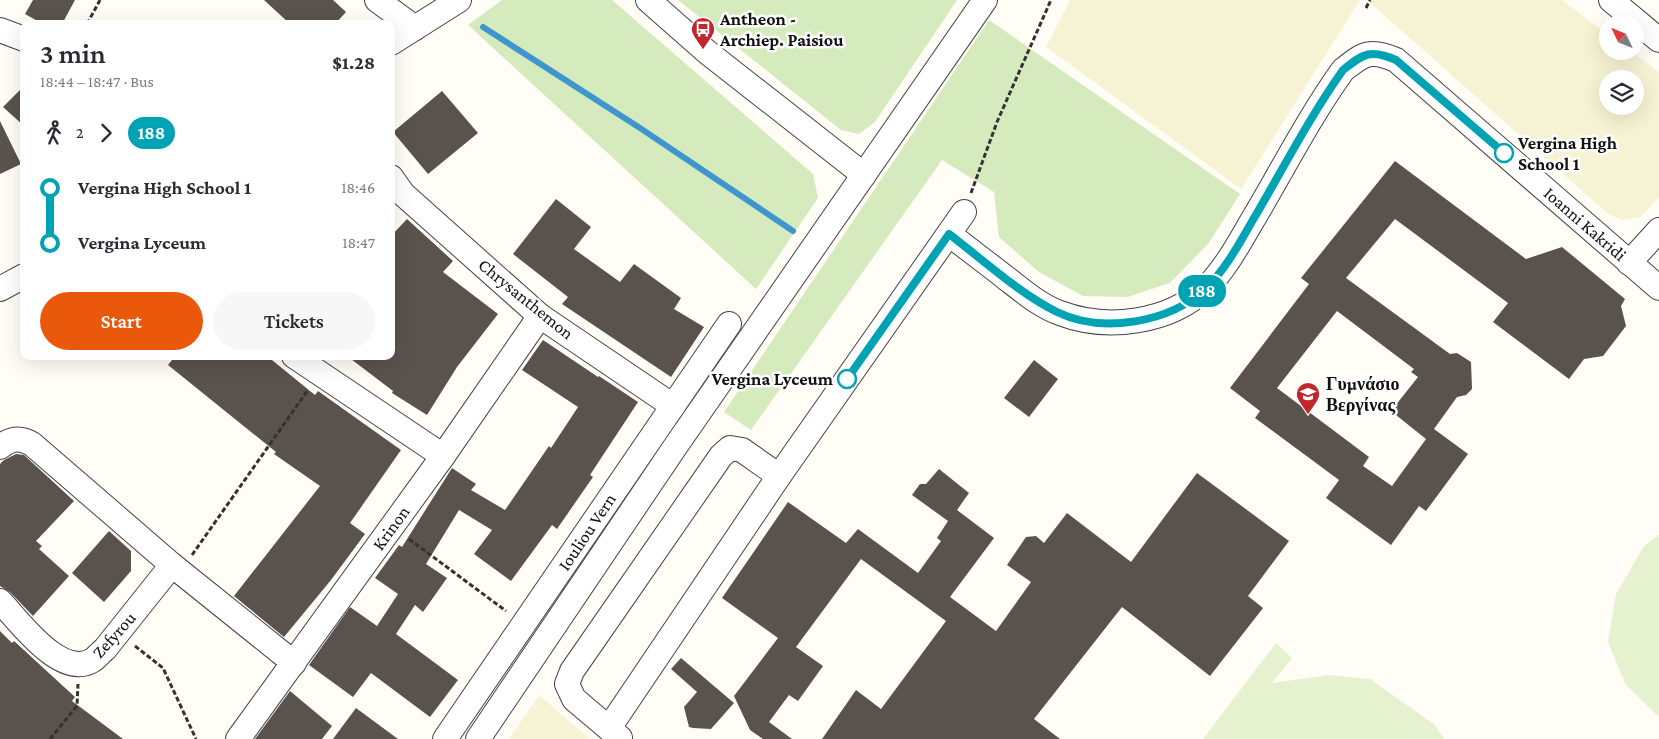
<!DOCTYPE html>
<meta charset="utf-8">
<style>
body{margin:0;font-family:"Crimson Pro",serif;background:#f7f7f7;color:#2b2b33;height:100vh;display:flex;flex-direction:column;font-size:19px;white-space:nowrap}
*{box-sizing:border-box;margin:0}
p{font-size:16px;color:#7c7c81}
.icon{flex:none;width:28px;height:28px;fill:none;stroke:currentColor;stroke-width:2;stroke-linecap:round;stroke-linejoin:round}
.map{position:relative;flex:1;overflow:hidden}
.panel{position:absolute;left:20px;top:20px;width:375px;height:340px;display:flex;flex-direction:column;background:#fff;border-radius:10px;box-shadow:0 5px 20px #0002}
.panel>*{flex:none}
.badge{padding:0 10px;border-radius:16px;font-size:18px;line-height:32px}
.needle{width:32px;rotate:313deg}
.tools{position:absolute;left:1599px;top:15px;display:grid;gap:10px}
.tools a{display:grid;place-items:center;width:45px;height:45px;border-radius:50%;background:#fff;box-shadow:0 5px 20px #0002;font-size:25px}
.map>.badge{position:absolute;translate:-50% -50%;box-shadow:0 0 0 2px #fff}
.legs{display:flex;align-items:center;gap:8px;height:55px;padding:0 20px;font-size:16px}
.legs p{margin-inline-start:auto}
.overview{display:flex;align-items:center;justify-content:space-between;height:85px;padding:0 20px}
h1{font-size:28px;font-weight:600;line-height:38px}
.primary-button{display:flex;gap:10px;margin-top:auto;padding:10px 20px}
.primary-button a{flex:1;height:58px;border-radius:30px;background:#ea580c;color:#fff;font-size:20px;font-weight:600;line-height:58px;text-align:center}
.primary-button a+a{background:#f7f7f7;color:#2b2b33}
ul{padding:0 20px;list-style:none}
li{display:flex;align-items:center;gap:18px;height:55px;font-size:19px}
li i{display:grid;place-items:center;width:8px;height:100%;margin:0 6px;background:currentColor}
li i::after{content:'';width:12px;height:12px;margin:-6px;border:4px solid;border-radius:50%;background:#fff}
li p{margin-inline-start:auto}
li:first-child i{background:linear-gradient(#0000 50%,currentColor 0)}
li:last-child i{background:linear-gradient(currentColor 50%,#0000 0)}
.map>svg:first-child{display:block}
.farmland{fill:#f6f3d4;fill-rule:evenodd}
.green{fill:#d5ebbd}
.pitch{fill:#e6f2cf}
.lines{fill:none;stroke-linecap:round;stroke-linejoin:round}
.stream{stroke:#3f96cf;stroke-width:6}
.building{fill:#5a524d;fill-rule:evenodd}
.minor-casing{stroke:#444;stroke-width:26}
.path{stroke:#333;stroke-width:3;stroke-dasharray:5 2.5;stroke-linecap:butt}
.minor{stroke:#fff;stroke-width:24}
.line-1-casing{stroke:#fff;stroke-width:11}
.line-1{stroke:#00a3b4;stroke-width:8}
.stop-1-dot{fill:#fff;stroke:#00a3b4;stroke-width:2.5}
.labels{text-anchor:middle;stroke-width:5;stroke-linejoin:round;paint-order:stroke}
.poi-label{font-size:18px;font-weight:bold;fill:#111;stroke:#fff;text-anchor:start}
.stop-label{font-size:18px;font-weight:bold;fill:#111;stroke:#fff;text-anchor:start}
.street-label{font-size:18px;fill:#111;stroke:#fff}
</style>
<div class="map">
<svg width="1659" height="739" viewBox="0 0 1659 739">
<rect width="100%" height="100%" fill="#fffdf5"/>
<g class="farmland">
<path d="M1070 0H1360L1241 189 1046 47Z"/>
<path d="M1367 0H1562L1607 34 1608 51H1631L1659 72V197L1641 217 1621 220 1607 213ZM1608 79H1635V106H1608Z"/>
<path d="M539 695 590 739H509Z"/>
</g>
<g class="green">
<path d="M502 0H612L813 174 818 198 756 289 468 25Z"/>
<path d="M678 0H957L875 122 859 134 841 130Z"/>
<path d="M989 20 1240 194 1208 244 1170 283 1128 297 1083 296 1039 272 999 237 994 192 942 160 751 430 724 412Z"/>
</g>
<g class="pitch">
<path d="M1659 535V717L1626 685 1608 642 1616 594 1644 546Z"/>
<path d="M1276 643 1292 658 1272 683 1329 675 1370 679 1435 725 1444 739H1203Z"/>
</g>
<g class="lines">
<path class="stream" d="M483 27 640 128 793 231"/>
</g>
<g class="building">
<path d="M33 0H75L62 24H43L25 14Z"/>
<path d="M264 0H333L346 12 335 24H290Z"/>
<path d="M24 86V126L3 107Z"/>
<path d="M442 91 478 133 428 174 393 132Z"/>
<path d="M0 121 21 164 0 174Z"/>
<path d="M1395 161 1526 259 1562 247 1625 299 1621 306 1626 326 1603 356 1584 359 1569 379 1493 322 1508 303 1395 219 1346 278 1450 354 1457 353 1471 362 1472 389 1466 395 1457 397 1434 429 1468 454 1426 511 1419 506 1391 545 1326 498 1339 480 1255 418 1260 411 1230 388 1309 284 1301 278ZM1337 311 1414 369 1411 372 1418 377 1391 411 1426 439 1392 486 1363 466 1369 457 1277 388Z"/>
<path d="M556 199 591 227 574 249 620 282 634 264 681 298 674 309 704 327 671 377 562 304 568 297 513 254Z"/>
<path d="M407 219 453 261 443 272 498 314 457 367 427 415 392 393 393 391 347 356H391V236Z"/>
<path d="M543 340 598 377 599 376 638 402 590 475 593 477 557 529 552 525 511 581 474 554 492 530 459 510 426 564 447 578 423 612 415 605 396 634 458 680 430 717 371 673 353 697 309 665 350 607 377 626 398 594 375 578 399 545 402 547 452 468 476 484 471 490 505 510 549 446 551 448 578 407 522 370Z"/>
<path d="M175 356H267L315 395 318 391 401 450 350 523 365 534 331 580 284 637 234 596 320 486 274 454 276 452 168 365Z"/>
<path d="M1034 360 1058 379 1029 417 1004 398Z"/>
<path d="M16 454 24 455 74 501 36 541 42 546 39 549 69 576 33 616 10 592 0 586V464L4 460Z"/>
<path d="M939 469 969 493 957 510 994 538 950 597 996 631 1031 582 1007 565 1026 537 1036 536 1044 543 1067 513 1131 562 1197 473 1289 541 1248 596 1263 608 1210 676 1122 607 1034 719 1060 739H822L856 690 881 709 946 621 861 559 796 647 823 666 798 701 789 695 769 722 792 739H763L750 730 734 696 778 638 722 598 788 502 846 543 858 529 918 573 941 541 937 538 948 521 912 495 920 484H926Z"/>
<path d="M109 531 131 551V571L104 602 72 573Z"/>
<path d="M0 631 12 643 14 641 75 697 72 701 123 739H0Z"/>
<path d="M681 658 734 703 711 729 693 728 689 727 684 707 697 692 671 669Z"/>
<path d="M290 691 332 726 322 739H255Z"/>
<path d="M356 708 398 739H333Z"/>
</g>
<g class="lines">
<g class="minor-casing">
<g id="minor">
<path d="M377 0 415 28"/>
<path d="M648 0 707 52 864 175"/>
<path d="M1611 0 1659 40"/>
<path d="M0 30 24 39"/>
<path d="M391 43 459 0"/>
<path d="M391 177 403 194 540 316 673 406"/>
<path d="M949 234C968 249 987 263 1006 278 1023 291 1040 306 1060 313 1107 331 1169 323 1206 288 1227 267 1240 241 1255 216 1284 167 1310 116 1343 70 1364 53 1371 49 1396 60L1659 288"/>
<path d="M1629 263 1659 230"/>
<path d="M0 289 24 276"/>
<path d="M294 356 443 456"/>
<path d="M0 447C11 438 20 437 32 444L172 565 294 663"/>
<path d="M0 601C19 621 61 680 93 660 97 657 101 652 105 649L172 565"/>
<path d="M609 728 779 476 964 212"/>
<path d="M620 738 574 699 567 684 572 671 721 456 730 448 742 450 779 476"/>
<path d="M238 739 443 456 540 316"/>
<path d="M445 739 729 324"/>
<path d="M478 739 675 447 985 0"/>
</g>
</g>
<g class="path">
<path d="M1366 8 1370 0"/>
<path d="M87 24 100 0"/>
<path d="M971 193 997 122 1051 0"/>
<path d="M409 539 506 611"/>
<path d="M192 555 308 390"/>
<path d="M135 646 163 668 196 739"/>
<path d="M50 739 77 706 78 684"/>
</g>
<use href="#minor" class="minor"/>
</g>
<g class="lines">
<g class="line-1-casing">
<path id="line-1" d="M847 379 949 234C982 259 1020 294 1057 312 1102 334 1170 323 1206 288 1228 267 1242 238 1257 213 1285 165 1311 115 1343 70 1364 53 1371 49 1396 60L1504 153"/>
</g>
<use href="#line-1" class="line-1"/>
</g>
<defs>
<g id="bus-pin" transform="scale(1.25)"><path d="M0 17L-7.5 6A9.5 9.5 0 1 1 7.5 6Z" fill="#c4262e" stroke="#fff"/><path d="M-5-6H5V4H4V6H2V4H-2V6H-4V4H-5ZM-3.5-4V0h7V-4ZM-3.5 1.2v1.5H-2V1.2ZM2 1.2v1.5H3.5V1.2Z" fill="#fff"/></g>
<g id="school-pin" transform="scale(1.25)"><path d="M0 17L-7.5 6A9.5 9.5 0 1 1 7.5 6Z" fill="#c4262e" stroke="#fff"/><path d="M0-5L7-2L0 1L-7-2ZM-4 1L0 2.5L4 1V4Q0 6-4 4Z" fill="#fff"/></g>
</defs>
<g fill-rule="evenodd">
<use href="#bus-pin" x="703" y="29"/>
<use href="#school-pin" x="1308" y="394"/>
</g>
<g class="stop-1-dot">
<circle cx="1504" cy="153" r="9"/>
<circle cx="847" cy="379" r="9"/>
</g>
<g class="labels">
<g class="poi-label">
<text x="720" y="25">Antheon -<tspan x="720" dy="21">Archiep. Paisiou</tspan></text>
<text x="1326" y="390">Γυμνάσιο<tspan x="1326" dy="21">Βεργίνας</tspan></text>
</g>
<g class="stop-label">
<text x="1518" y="149">Vergina High<tspan x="1518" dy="21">School 1</tspan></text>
<text x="833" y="385" text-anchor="end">Vergina Lyceum</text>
</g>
<g class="street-label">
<text transform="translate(1585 224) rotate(41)" y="6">Ioanni Kakridi</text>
<text transform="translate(526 299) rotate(39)" y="6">Chrysanthemon</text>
<text transform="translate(391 528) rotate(-54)" y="6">Krinon</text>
<text transform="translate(587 532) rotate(-56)" y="6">Iouliou Vern</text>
<text transform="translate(114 635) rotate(-48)" y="6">Zefyrou</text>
</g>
</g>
</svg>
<div class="tools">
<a><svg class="needle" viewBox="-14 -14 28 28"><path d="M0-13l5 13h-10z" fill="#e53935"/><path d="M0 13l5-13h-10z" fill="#7c7c81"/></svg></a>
<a><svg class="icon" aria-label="layers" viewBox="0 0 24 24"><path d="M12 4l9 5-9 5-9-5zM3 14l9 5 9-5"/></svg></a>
</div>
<b class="badge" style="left:1202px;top:291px;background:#00a3b4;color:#fff">188</b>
<section class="panel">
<div class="overview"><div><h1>3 min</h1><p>18:44 – 18:47 · Bus</p></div><b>$1.28</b></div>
<div class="legs"><svg class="icon" aria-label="walk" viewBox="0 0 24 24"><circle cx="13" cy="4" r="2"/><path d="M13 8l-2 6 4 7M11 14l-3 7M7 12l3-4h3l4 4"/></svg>2<svg class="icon" aria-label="forward" viewBox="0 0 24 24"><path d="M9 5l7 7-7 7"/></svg><b class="badge" style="background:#00a3b4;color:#fff">188</b></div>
<ul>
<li><i style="color:#00a3b4"></i><b>Vergina High School 1</b><p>18:46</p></li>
<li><i style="color:#00a3b4"></i><b>Vergina Lyceum</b><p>18:47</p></li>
</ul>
<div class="primary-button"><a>Start</a><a>Tickets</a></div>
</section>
</div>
